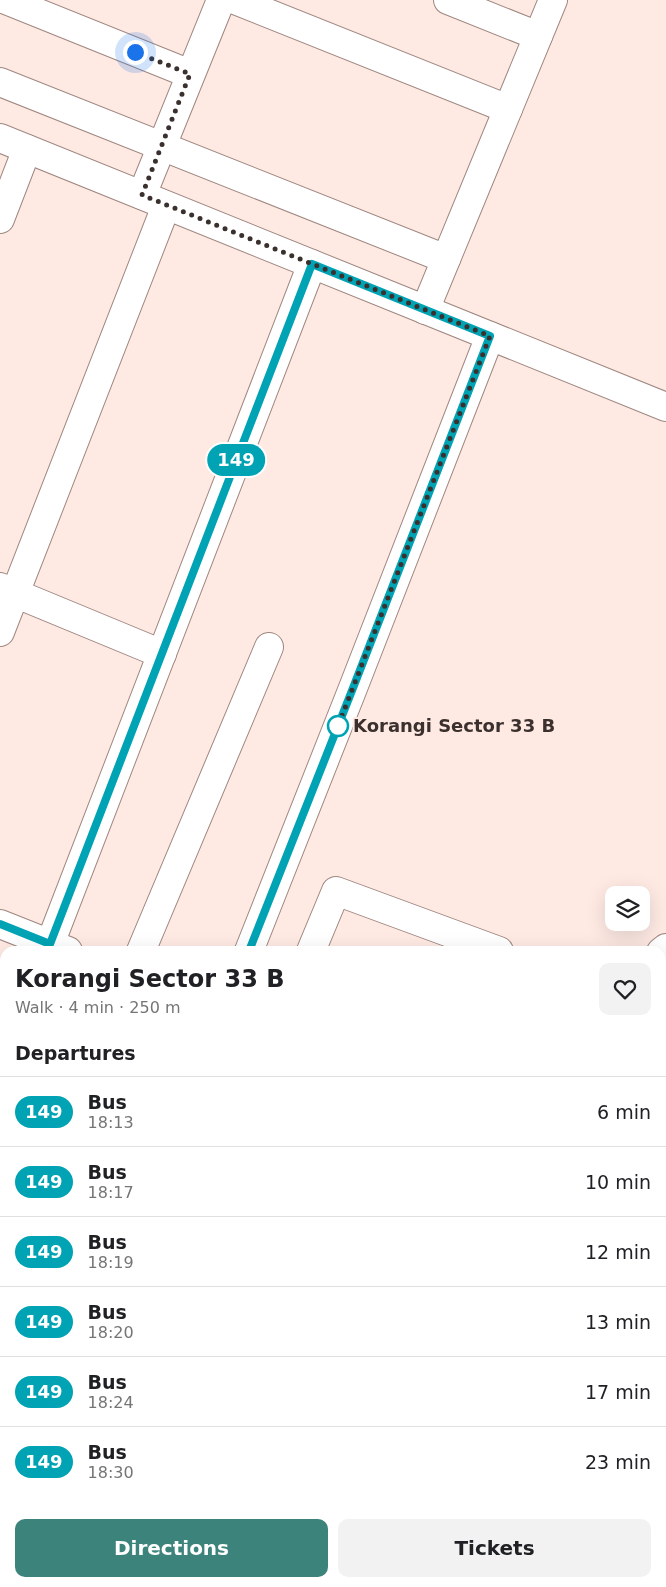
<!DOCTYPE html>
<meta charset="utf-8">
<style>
body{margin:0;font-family:"DejaVu Sans",sans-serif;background:#f2f2f2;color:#202124;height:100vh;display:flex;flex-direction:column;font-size:19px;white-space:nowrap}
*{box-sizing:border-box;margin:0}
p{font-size:16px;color:#757577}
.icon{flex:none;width:28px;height:28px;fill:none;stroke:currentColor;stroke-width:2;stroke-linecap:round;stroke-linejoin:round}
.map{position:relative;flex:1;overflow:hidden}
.drawer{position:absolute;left:0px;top:946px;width:666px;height:641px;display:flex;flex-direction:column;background:#fff;border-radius:15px 15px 0 0;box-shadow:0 5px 20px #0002}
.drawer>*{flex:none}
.badge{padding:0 10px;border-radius:16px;font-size:18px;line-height:32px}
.fabs{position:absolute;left:605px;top:886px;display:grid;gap:10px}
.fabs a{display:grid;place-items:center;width:45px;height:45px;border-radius:10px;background:#fff;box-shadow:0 5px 20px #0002;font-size:25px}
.you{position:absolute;width:25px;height:25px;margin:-12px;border:4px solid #fff;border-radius:50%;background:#1a73e8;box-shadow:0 0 0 8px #1a73e833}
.map>.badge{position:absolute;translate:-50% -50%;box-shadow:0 0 0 2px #fff}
h2{padding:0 15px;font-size:19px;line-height:45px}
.round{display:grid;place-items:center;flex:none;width:52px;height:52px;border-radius:10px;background:#f2f2f2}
.headline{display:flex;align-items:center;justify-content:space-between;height:85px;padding:0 15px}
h1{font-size:24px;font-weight:700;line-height:38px}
.button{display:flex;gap:10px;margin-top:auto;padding:10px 15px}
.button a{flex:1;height:58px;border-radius:10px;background:#3c837b;color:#fff;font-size:20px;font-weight:700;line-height:58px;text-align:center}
.button a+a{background:#f2f2f2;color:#202124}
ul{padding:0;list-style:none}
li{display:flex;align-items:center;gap:15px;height:70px;padding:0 15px;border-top:1px solid #e0e0e0}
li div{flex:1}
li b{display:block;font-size:19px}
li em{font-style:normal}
li .badge{min-width:55px;font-weight:700;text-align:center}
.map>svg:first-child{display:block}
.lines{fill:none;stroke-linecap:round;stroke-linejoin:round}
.minor-casing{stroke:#9f8780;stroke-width:30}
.minor{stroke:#fff;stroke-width:28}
.line-casing{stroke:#fff;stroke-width:11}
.line{stroke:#00a3b4;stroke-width:8}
.walk{stroke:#3a302d;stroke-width:5;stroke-dasharray:0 9}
.stop-dot{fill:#fff;stroke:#00a3b4;stroke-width:2.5}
.labels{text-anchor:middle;stroke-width:4;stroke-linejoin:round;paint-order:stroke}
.stop-label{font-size:18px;font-weight:bold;fill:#3a302d;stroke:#fee9e3;text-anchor:start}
</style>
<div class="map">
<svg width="666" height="1587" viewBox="0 0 666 1587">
<rect width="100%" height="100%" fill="#fee9e3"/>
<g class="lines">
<g class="minor-casing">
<g id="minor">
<path d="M6 0 190 74"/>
<path d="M235 0 508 109"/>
<path d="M448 0 538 36"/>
<path d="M0 82 446 259"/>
<path d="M0 138 666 407"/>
<path d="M142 195 221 0"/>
<path d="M0 219 27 149"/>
<path d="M425 310 553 0"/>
<path d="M0 587 162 654"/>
<path d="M0 632 166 206"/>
<path d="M0 924 68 951"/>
<path d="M50 944 312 264"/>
<path d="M141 951 269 647"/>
<path d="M249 951 353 688 490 336"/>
<path d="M311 951 336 891 499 951"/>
<path d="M661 952 666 948"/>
<path d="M0 1096 5 1098"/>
<path d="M0 1142 5 1129"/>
<path d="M661 1190 666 1192"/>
<path d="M661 1361 666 1363"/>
<path d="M0 1414 5 1402"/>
<path d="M0 1443 5 1445"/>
<path d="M661 1552 666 1540"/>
<path d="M357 1582 369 1587"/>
<path d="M535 1587 536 1582"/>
<path d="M647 1587 649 1582"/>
</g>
</g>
<use href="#minor" class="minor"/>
</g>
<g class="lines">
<g class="line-casing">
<path id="line" d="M0 924 50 944 312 264 490 336 353 688 249 951"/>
</g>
<use href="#line" class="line"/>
<path class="walk" d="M135 52 190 74 142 195 490 336 338 726"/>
</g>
<circle class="stop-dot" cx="338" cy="726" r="10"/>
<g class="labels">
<g class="stop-label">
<text x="353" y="732">Korangi Sector 33 B</text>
</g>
</g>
</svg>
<div class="fabs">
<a><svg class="icon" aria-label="layers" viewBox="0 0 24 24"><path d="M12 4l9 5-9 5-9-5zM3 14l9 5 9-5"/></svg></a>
</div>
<div class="you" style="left:135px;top:52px"></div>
<b class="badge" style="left:236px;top:460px;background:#00a3b4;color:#fff">149</b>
<section class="drawer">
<div class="headline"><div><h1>Korangi Sector 33 B</h1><p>Walk · 4 min · 250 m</p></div><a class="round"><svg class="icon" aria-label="heart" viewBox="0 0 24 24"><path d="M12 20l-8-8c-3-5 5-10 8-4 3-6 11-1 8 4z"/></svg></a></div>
<h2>Departures</h2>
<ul>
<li><span class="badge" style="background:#00a3b4;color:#fff">149</span><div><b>Bus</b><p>18:13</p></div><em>6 min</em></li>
<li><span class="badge" style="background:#00a3b4;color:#fff">149</span><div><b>Bus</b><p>18:17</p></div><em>10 min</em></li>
<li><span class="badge" style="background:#00a3b4;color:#fff">149</span><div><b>Bus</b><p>18:19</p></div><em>12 min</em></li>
<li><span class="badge" style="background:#00a3b4;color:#fff">149</span><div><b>Bus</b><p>18:20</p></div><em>13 min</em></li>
<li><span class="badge" style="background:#00a3b4;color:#fff">149</span><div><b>Bus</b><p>18:24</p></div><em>17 min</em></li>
<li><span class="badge" style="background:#00a3b4;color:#fff">149</span><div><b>Bus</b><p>18:30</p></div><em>23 min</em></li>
</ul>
<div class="button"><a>Directions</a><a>Tickets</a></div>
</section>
</div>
